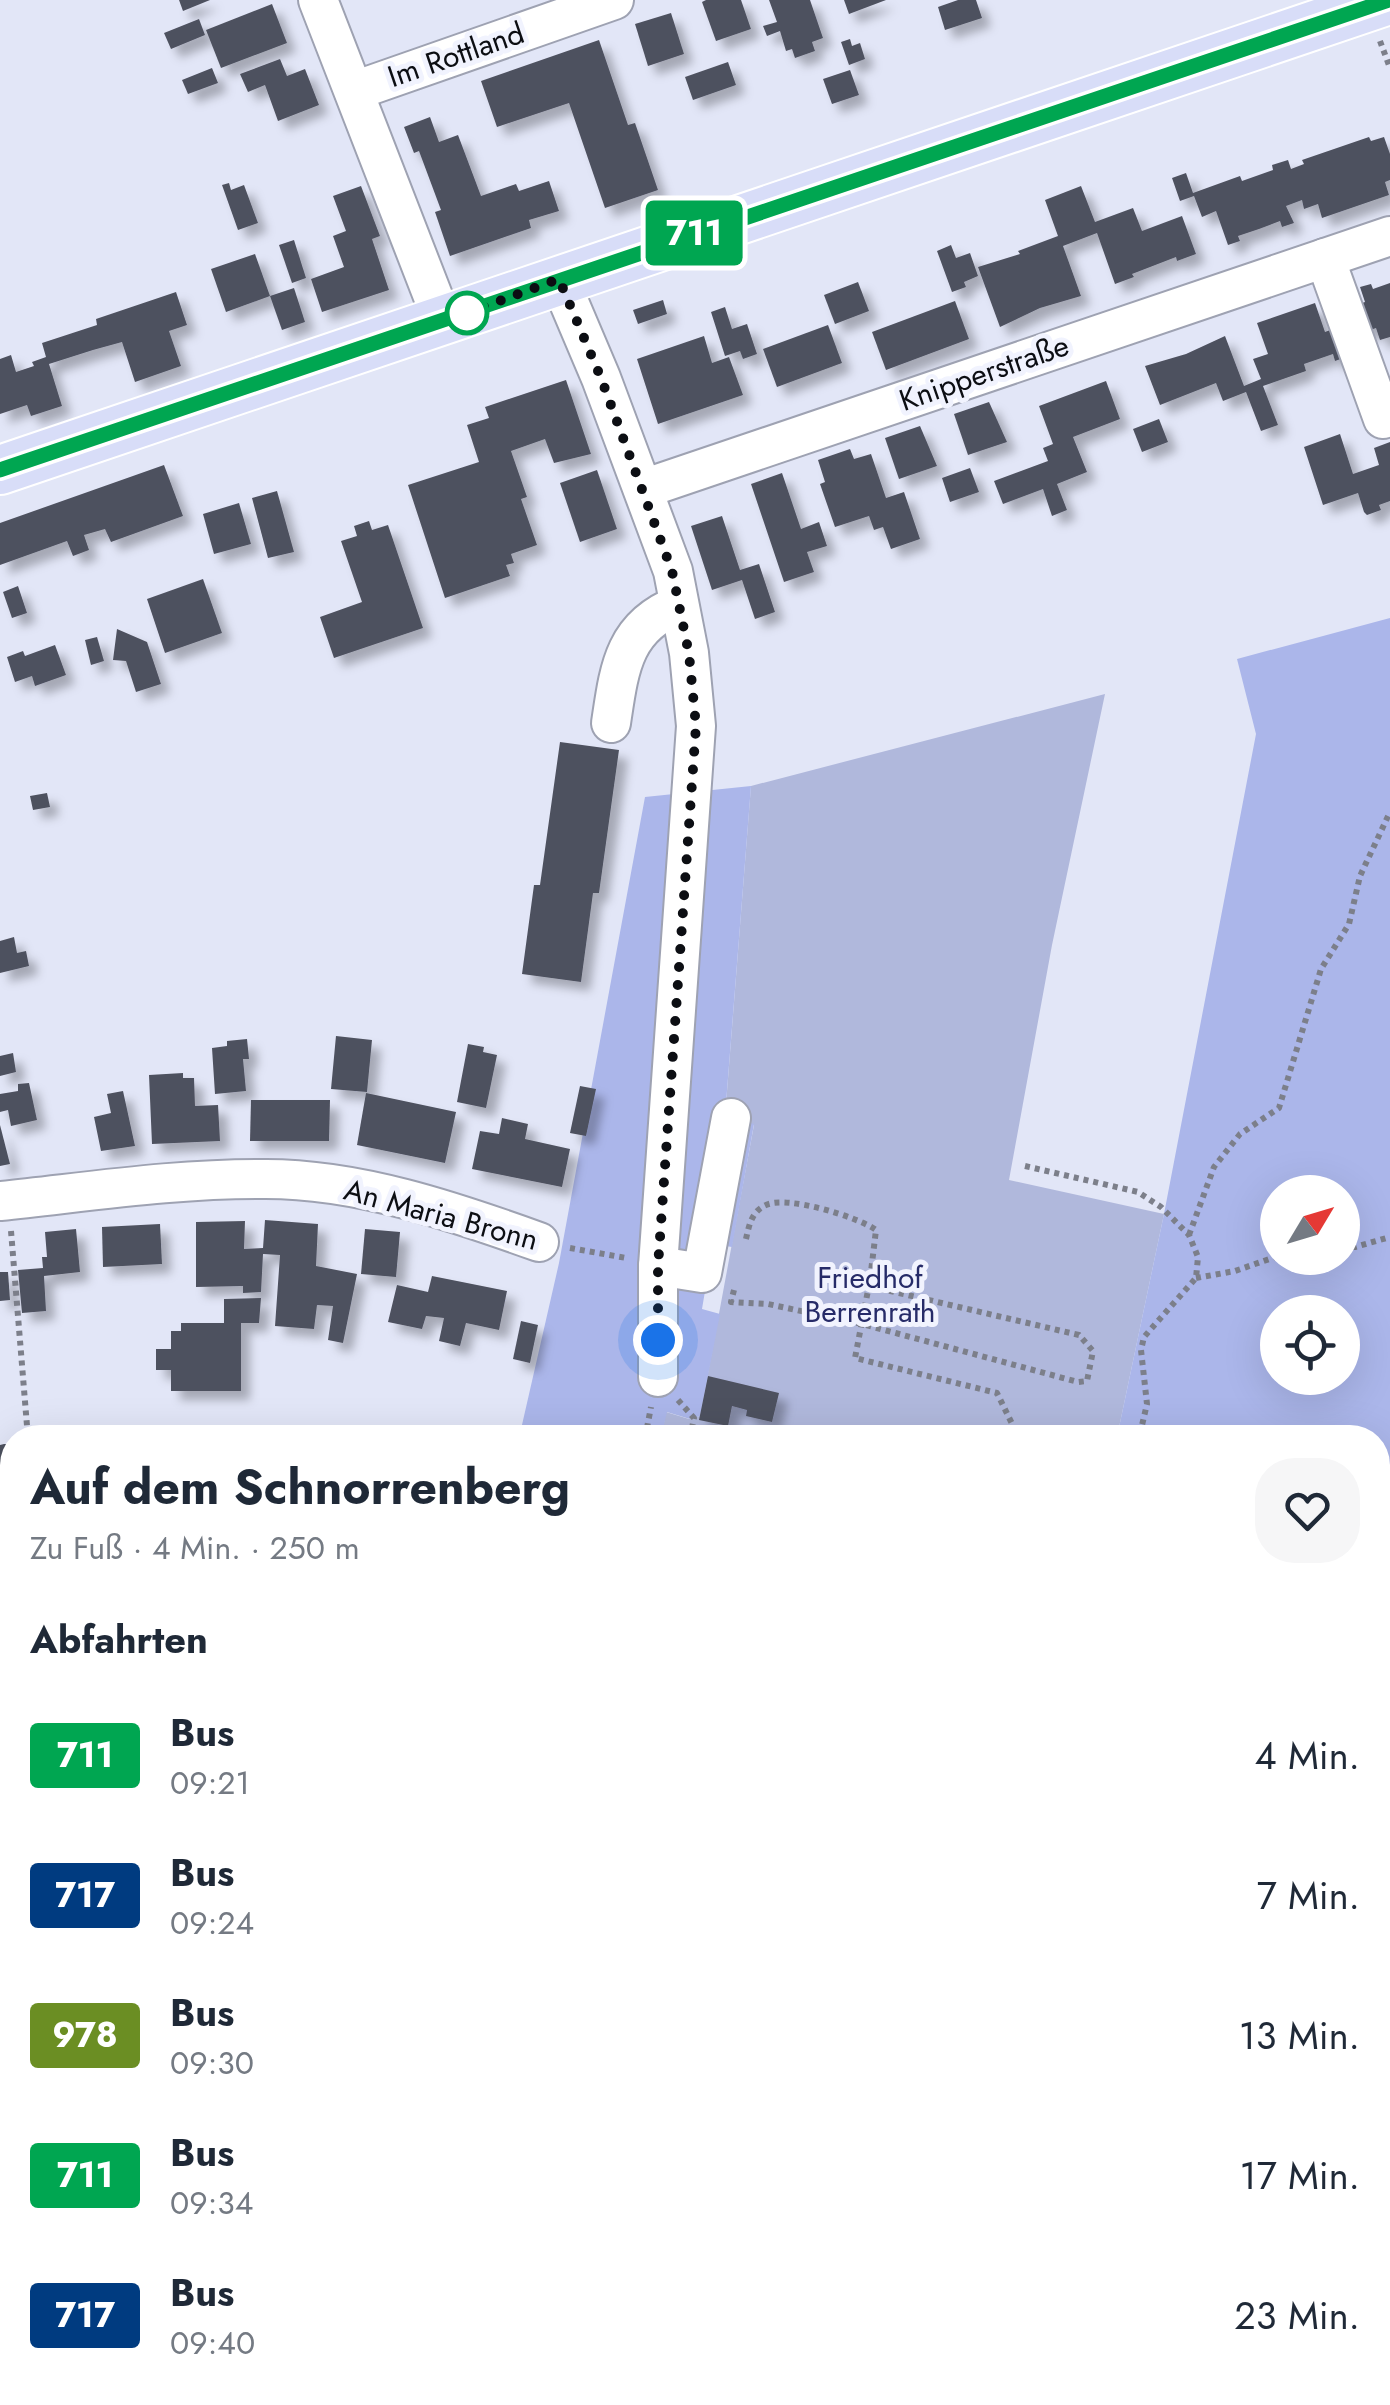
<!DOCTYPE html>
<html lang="de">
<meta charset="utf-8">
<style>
body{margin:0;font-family:Jost,sans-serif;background:#f6f6f7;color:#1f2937;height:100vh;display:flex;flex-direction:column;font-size:38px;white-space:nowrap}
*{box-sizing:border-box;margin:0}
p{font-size:32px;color:#747a83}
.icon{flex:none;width:55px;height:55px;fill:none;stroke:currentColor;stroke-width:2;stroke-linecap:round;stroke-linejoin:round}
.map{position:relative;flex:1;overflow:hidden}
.drawer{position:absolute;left:0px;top:1425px;width:1390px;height:980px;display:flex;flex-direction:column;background:#fff;border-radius:40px 40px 0 0;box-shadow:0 10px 40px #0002}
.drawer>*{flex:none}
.badge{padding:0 20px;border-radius:8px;font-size:35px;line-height:65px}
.needle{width:65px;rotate:52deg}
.buttons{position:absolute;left:1260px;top:1175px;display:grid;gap:20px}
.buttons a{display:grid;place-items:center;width:100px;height:100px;border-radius:50%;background:#fff;box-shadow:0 10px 40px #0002;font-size:50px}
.you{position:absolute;width:50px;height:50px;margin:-25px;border:8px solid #fff;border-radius:50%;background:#1a73e8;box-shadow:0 0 0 15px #1a73e833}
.map>.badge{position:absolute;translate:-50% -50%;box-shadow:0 0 0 5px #fff}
h2{padding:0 30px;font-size:38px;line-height:90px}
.round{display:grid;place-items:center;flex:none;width:105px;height:105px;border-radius:40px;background:#f6f6f7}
.headline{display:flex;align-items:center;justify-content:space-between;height:170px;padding:0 30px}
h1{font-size:48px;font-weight:700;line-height:75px}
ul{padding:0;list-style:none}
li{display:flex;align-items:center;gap:30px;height:140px;padding:0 30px}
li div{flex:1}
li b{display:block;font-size:38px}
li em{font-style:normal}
li .badge{min-width:110px;font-weight:700;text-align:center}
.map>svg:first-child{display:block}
.green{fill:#b0b8dc}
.forest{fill:#abb6ea;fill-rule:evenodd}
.building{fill:#4e515f;filter:url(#shadow)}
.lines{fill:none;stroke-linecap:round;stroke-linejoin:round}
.minor-casing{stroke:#9ea2b2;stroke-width:42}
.major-casing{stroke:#fff;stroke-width:52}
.path{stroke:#7c7f8a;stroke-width:6;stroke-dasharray:5 5;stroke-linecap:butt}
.minor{stroke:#fff;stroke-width:38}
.major{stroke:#d8ddf8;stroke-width:48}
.line-casing{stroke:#fff;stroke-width:22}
.line{stroke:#00a651;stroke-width:15}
.walk{stroke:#0c0e13;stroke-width:10;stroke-dasharray:0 18}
.stop-dot{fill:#fff;stroke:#00a651;stroke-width:5}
.labels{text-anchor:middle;stroke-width:10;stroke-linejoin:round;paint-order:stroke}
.street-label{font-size:30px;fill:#0c0e13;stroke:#f1f3fe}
.park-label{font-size:30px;fill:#262b68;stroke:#f1f3fe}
</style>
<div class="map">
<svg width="1390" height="2405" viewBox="0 0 1390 2405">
<defs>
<filter id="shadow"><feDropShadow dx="9" dy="9" stdDeviation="5" flood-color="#0004"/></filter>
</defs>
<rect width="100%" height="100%" fill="#e2e6f7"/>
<path class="green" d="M1105 694 1052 945 1009 1180 1164 1214 1117 1437 661 1438 666 1412 689 1419 700 1416 754 1125 725 1117 751 786Z"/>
<g class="forest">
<path d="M1390 618V2405H0V1839L12 1840V2392H1378V1438L1117 1437 1164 1214 1256 734 1237 659ZM1342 1192V1258H1278V1192ZM1342 1312V1378H1278V1312Z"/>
<path d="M751 786 725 1116 754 1124 732 1247 713 1244 702 1309 720 1314 700 1416 690 1419 667 1412 661 1437 519 1438 559 1263 645 797Z"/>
</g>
<g class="building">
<path d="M179 0H210L183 11Z"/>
<path d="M706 0H741L751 29 716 41 702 2Z"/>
<path d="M769 0H810L823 38 812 42 815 51 795 58 792 49 786 51 780 31 767 36 763 26 777 22Z"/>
<path d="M844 0H886L849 14Z"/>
<path d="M958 0H976L982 18 945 30 938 7Z"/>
<path d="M272 4 287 43 221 68 206 30Z"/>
<path d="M671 13 684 54 648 66 635 24Z"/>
<path d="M199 19 205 35 171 49 164 33Z"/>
<path d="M850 39 852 46 860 43 865 59 849 65 841 42Z"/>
<path d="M599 40 628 125 635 123 658 190 605 208 569 103 497 127 481 81Z"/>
<path d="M280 59 287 76 305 69 319 105 278 121 265 85 248 92 240 74Z"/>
<path d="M728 62 736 85 693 100 685 77Z"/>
<path d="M212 68 218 83 188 94 182 80Z"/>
<path d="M850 70 859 95 832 104 823 79Z"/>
<path d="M430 117 439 142 458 135 481 196 516 184 519 191 549 181 559 211 529 220 531 228 450 256 435 212 441 210 419 151 414 153 404 127Z"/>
<path d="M1369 137 1371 141 1384 137 1390 154V180L1385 182 1389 195 1322 218 1318 204 1304 209 1302 200 1286 206 1294 223 1282 227 1280 221 1259 229 1238 236 1240 241 1228 245 1216 211 1202 217 1194 196 1180 201 1172 178 1186 173 1193 193 1240 176 1242 181 1273 170 1272 165 1288 160 1291 169 1304 164 1302 160Z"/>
<path d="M229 183 231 190 244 185 258 223 238 230 222 185Z"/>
<path d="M361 186 380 236 372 239 389 290 322 312 311 279 344 267 333 236 346 231 333 196Z"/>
<path d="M1081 186 1095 222 1133 208 1142 231 1182 216 1196 254 1177 261 1176 257 1132 274 1134 277 1115 284 1097 233 1063 246 1081 296 1040 308 1000 327 978 267 1020 254 1018 251 1058 236 1045 200Z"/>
<path d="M294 240 306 278 292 283 279 245Z"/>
<path d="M951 245 956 258 970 253 978 276 964 282 966 287 952 292 937 251Z"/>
<path d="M255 254 270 296 226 312 211 269Z"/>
<path d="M858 282 869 311 835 324 824 295Z"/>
<path d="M1390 283V337L1380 340 1376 328 1362 333 1353 306 1365 302 1360 287 1371 284 1373 289Z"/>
<path d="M294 288 305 322 282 330 270 296Z"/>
<path d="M176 292 187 325 169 331 181 366 135 382 122 342 93 350 49 364 62 406 31 416 27 405 0 414V359L11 355 16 372 34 366 32 362 46 357 42 343 97 325 96 319Z"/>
<path d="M663 300 667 314 638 324 633 310Z"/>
<path d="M955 301 969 339 886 370 872 332Z"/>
<path d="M1315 303 1325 332 1338 327 1349 356 1335 361 1333 354 1304 364 1306 371 1263 386 1278 425 1261 431 1246 392 1223 401 1216 383 1160 405 1145 366 1186 354 1225 336 1244 386 1261 379 1253 359 1268 354 1257 323Z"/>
<path d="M725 307 732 329 747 324 757 354 743 359 740 351 725 356 711 312Z"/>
<path d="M828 325 842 363 777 387 763 349Z"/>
<path d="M704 336 712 363 729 357 743 395 658 424 637 359Z"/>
<path d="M566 380 591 454 554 463 545 439 511 451 527 497 521 499 537 545 511 554 514 563 506 565 510 576 445 598 408 485 479 462 467 425 489 418 485 407Z"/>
<path d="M1106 381 1120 419 1073 437 1087 472 1057 484 1067 510 1052 516 1043 489 1003 504 994 481 1048 461 1043 448 1053 444 1039 406Z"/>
<path d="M989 402 1007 442 968 455 954 414Z"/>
<path d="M1159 419 1168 442 1142 452 1133 429Z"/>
<path d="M920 426 937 466 899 479 885 438Z"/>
<path d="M1340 434 1353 474 1379 465 1374 448 1390 442V501L1379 505 1381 510 1367 515 1364 512 1358 493 1323 505 1304 447Z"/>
<path d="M850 449 854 459 871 454 886 498 904 492 920 539 891 549 883 527 874 530 869 516 835 527 820 484 825 482 818 460Z"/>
<path d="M164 465 183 516 111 542 105 529 84 535 89 550 73 556 67 541 0 565V523Z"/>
<path d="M970 468 979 492 950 502 942 478Z"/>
<path d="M597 470 617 529 580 542 560 483Z"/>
<path d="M782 473 801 529 819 522 827 546 807 552 814 572 784 582 751 484Z"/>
<path d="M277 491 294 552 268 558 252 498Z"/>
<path d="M239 503 251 544 214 554 203 514Z"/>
<path d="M722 516 740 570 759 564 775 612 755 619 742 580 712 590 691 526Z"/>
<path d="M369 521 372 530 388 525 423 628 334 658 320 617 362 602 341 541 357 536 354 526Z"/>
<path d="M203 579 222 633 165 653 147 599Z"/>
<path d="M18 586 27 613 12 618 3 592Z"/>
<path d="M117 629 147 642 161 684 136 692 126 661 113 660Z"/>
<path d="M97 637 104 661 91 665 85 640Z"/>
<path d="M55 645 66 675 35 686 32 676 15 682 7 657 23 651 25 656Z"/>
<path d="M560 742 619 750 599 893H593L581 982 522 974 534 885H540Z"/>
<path d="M47 793 50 807 33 810 30 796Z"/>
<path d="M14 937 17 953 26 951 29 966 0 973V941Z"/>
<path d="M336 1036 372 1040 367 1092 331 1089Z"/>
<path d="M247 1039 249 1059H243L246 1091 215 1094 212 1048 227 1046V1041Z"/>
<path d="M468 1044 484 1047 483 1052 497 1055 486 1108 457 1102Z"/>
<path d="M13 1053 16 1072 0 1076V1056Z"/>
<path d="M183 1073V1078H194L195 1106 218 1105 220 1141 152 1144 149 1075Z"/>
<path d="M29 1083 37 1120 11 1126 8 1110 0 1112V1094L18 1091V1084Z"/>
<path d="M580 1086 596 1089 586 1136 570 1133Z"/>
<path d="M123 1091 135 1146 101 1151 94 1117 111 1113 107 1094Z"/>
<path d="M366 1093 456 1112 445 1163 357 1145Z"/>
<path d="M251 1100H330L329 1141H250Z"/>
<path d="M502 1118 528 1124 525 1139 570 1149 562 1187 472 1169 480 1131 499 1134Z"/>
<path d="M0 1125 10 1164 0 1166Z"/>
<path d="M265 1220 318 1224 316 1266 357 1274 343 1343 328 1340 333 1306 317 1305 314 1329 275 1326 280 1255 263 1254 261 1292 243 1293V1286L196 1287V1222L245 1221 244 1249 263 1248Z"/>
<path d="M160 1224 162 1264 103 1267 102 1227Z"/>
<path d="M76 1229 80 1272 44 1276 46 1311 22 1313 18 1270 43 1268 42 1257H47L45 1232Z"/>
<path d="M365 1229 400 1232 396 1277 361 1274Z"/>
<path d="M0 1272H8L10 1300 0 1301Z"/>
<path d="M432 1276 507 1291 499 1330 466 1323 460 1346 439 1341 444 1318 426 1316 422 1329 388 1322 397 1285 428 1292Z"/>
<path d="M261 1298 259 1323H241V1391H171V1370H156V1349H171V1331H181V1323H224V1299Z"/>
<path d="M521 1321 538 1325 530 1363 513 1359Z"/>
<path d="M708 1376 779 1393 772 1422 746 1416 747 1410 732 1406 728 1426 699 1420Z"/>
<path d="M4 1444H12V1474H6L8 1496 0 1497V1445Z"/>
<path d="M0 1794 12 1795V1822L0 1821Z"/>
</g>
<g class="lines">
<g class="minor-casing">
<g id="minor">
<path d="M318 0 443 322"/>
<path d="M354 91 614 0"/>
<path d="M1325 258 1383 419"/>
<path d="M559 279 601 378 673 571 689 653 696 726 658 1266V1377"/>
<path d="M643 489 1390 236"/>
<path d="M611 723C619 670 623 626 679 605"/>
<path d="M0 1201C87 1192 178 1178 266 1179 358 1179 453 1211 539 1242"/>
<path d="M658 1266 702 1273 731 1118"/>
<path d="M0 1636 12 1627"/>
</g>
</g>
<g class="major-casing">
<path id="major" d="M0 470 1389 0"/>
</g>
<g class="path">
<path d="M1380 41 1390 68"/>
<path d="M1025 1166 1138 1192 1161 1207 1189 1235 1198 1257 1196 1278 1144 1337 1141 1350 1147 1404 1139 1438"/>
<path d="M11 1231 28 1438"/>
<path d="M1189 1235 1214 1167 1240 1134 1279 1108 1321 969 1349 924 1360 876 1390 812"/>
<path d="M746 1239C749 1225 752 1211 766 1205 787 1195 858 1217 876 1230L870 1280 855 1358 997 1393 1019 1438"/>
<path d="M1342 1244 1355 1247 1390 1237"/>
<path d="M570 1248 626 1258"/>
<path d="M1196 1278 1235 1271 1278 1256"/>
<path d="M734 1290 731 1302 768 1304 862 1324 1078 1382 1087 1381 1093 1351 1079 1335 869 1286"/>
<path d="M678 1400 694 1418 690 1438"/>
<path d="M645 1438 651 1407"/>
<path d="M1378 1607 1390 1580"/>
<path d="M0 2048 12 2050"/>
<path d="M0 2211 12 2212"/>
<path d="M990 2405V2392"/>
<path d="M1293 2405 1294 2392"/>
</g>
<use href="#minor" class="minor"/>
<use href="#major" class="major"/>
</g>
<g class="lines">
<g class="line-casing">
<path id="line" d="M0 470 1389 0"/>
</g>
<use href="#line" class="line"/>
<path class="walk" d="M467 313 559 279 601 378 672 571 689 654 696 726 658 1266V1340"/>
</g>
<circle class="stop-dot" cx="467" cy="313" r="20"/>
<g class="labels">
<g class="street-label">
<text transform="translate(456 55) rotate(-19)" y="10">Im Rottland</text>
<text transform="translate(984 373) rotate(-19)" y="10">Knipperstraße</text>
<text transform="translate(441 1215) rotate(15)" y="10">An Maria Bronn</text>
</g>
<g class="park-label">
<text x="870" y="1288">Friedhof<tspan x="870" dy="34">Berrenrath</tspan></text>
</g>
</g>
</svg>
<div class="buttons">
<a><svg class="needle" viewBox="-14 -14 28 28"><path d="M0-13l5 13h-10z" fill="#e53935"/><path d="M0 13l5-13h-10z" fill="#747a83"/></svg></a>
<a><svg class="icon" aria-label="locate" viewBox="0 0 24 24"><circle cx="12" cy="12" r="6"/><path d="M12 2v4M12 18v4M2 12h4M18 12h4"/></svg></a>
</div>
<div class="you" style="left:658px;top:1340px"></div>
<b class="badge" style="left:694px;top:233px;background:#00a651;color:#fff">711</b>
<section class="drawer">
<div class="headline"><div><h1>Auf dem Schnorrenberg</h1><p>Zu Fuß · 4 Min. · 250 m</p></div><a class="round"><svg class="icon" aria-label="heart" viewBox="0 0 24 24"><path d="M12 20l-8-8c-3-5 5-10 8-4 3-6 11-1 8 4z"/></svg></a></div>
<h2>Abfahrten</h2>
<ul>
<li><span class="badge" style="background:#00a651;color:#fff">711</span><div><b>Bus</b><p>09:21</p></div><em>4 Min.</em></li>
<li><span class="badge" style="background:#003b80;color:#fff">717</span><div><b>Bus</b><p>09:24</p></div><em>7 Min.</em></li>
<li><span class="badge" style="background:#6b8e23;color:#fff">978</span><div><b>Bus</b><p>09:30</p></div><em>13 Min.</em></li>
<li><span class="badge" style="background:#00a651;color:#fff">711</span><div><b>Bus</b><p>09:34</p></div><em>17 Min.</em></li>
<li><span class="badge" style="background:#003b80;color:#fff">717</span><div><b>Bus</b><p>09:40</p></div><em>23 Min.</em></li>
</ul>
</section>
</div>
